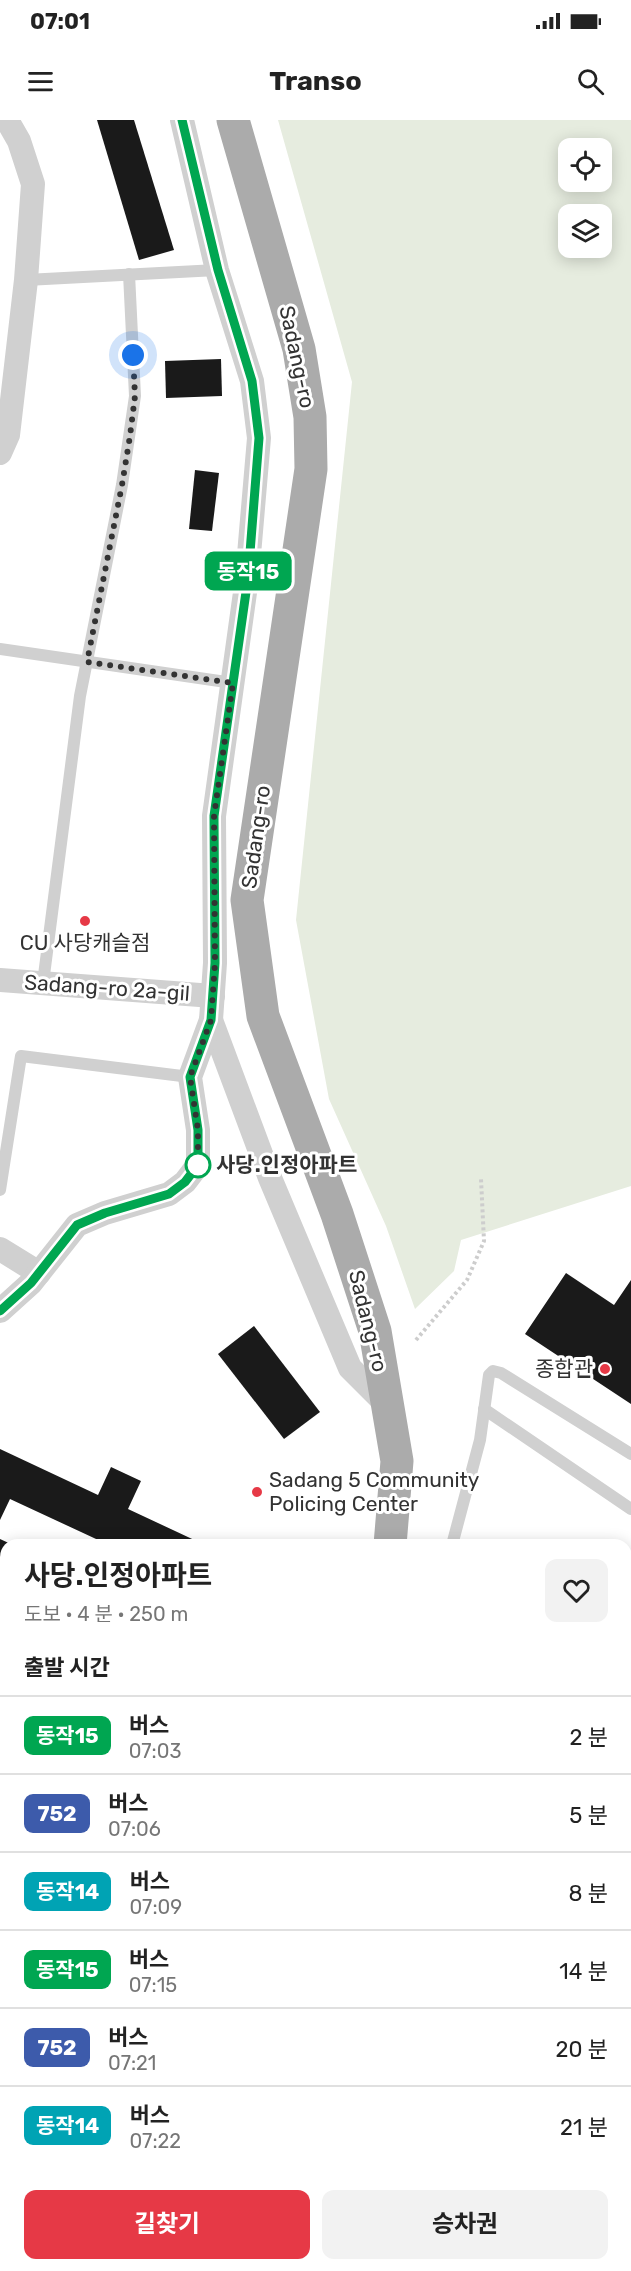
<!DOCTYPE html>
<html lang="ko">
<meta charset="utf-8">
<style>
body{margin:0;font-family:Rubik,"Noto Sans KR",sans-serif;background:#f2f2f2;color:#222;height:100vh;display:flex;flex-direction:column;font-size:22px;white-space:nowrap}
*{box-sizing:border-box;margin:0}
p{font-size:20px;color:#767676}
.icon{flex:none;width:33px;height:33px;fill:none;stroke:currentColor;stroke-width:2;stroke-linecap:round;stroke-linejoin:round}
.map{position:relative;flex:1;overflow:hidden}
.sheet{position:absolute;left:0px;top:1419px;width:632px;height:732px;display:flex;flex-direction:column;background:#fff;border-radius:18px 18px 0 0;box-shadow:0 3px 15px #0003}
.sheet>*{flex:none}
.badge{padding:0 12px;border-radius:9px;font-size:21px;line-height:39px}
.fabs{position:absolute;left:558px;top:18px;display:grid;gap:12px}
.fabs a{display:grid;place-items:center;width:54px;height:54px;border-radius:12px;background:#fff;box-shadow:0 3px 15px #0003;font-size:30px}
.you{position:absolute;width:30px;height:30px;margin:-15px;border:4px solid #fff;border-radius:50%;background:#1a73e8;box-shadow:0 0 0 9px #1a73e833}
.map>.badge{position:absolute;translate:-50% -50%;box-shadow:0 0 0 3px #fff}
h2{padding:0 24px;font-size:22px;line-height:54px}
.round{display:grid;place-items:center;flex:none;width:63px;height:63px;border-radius:12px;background:#f2f2f2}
.summary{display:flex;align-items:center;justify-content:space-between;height:102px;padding:0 24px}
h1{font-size:28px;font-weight:700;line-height:45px}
.primary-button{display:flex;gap:12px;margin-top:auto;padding:12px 24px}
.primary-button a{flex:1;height:69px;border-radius:12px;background:#e63946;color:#fff;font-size:24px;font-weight:700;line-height:69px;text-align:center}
.primary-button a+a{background:#f2f2f2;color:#222}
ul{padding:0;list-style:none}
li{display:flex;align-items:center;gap:18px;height:78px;padding:0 24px;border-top:2px solid #e0e0e0}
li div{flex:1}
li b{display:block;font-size:22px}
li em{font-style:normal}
li .badge{min-width:66px;font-weight:700;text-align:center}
.status{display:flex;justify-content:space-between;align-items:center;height:42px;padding:0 30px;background:#fff;direction:ltr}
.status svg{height:16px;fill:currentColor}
header{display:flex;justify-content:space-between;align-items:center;height:78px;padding:0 24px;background:#fff;font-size:27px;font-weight:700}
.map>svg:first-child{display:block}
.green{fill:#e6ecdf;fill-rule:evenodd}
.building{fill:#1a1a1a}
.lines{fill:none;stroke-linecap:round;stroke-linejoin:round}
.path{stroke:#cdcdcd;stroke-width:4;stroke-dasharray:3 3;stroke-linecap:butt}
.lane{stroke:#d0d0d0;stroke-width:12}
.street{stroke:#d0d0d0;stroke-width:24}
.primary{stroke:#ababab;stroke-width:33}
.line-casing{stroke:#fff;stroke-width:14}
.line{stroke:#00a651;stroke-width:9}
.walk{stroke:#333;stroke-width:6;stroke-dasharray:0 10.8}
.poi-dot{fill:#e63946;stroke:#fff;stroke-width:2}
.stop-dot{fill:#fff;stroke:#00a651;stroke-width:3}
.labels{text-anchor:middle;stroke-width:6;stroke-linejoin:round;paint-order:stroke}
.street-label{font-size:21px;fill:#333;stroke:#fff}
.poi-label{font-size:21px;fill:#333;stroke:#fff}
.stop-label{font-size:21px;font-weight:bold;fill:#333;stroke:#fff;text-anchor:start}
</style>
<div class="status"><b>07:01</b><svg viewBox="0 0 49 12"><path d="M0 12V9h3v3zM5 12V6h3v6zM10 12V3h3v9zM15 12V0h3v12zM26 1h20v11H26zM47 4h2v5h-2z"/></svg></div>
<header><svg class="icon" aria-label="menu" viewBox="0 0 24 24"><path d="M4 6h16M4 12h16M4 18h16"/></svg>Transo<svg class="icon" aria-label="search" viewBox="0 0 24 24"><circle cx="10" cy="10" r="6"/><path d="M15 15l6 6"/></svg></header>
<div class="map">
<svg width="631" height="2151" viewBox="0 0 631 2151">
<rect width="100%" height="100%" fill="#fff"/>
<path class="green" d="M278 0H631V1066L461 1120 454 1151 415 1189 386 1106 329 979 296 800 352 262ZM568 28H602V62H568ZM568 94H602V128H568Z"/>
<g class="building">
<path d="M97 0H134L174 130 139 140Z"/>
<path d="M221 239 222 276 166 278 165 241Z"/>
<path d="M195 350 219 353 212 411 189 409Z"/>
<path d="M566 1153 614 1185 631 1160V1284L525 1214Z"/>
<path d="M254 1206 320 1292 284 1319 218 1234Z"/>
<path d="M0 1329 98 1375 111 1347 141 1361 128 1389 205 1425H109L10 1379 0 1400Z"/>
<path d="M0 1419 13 1425H6V1448L0 1461Z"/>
<path d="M631 1690V1756L626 1752V1728L630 1722 626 1718V1696Z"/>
<path d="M626 1786 631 1790V1867L626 1874Z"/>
<path d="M458 2145H502L504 2151H461Z"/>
</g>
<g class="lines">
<path class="path" d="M416 1220 467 1160 484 1121 481 1059"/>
<g class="lane">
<path d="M26 160 217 150"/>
<path d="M0 529 233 563"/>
<path d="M43 863 80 576 122 365 135 276 129 154"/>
<path d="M0 1070 21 936 190 957"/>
<path d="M484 1289 631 1389"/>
<path d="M452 1425 480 1320 489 1255 493 1251 501 1253 631 1334"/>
<path d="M626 1638 631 1631"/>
<path d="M0 1807 6 1809"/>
<path d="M0 1932 6 1930"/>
</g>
<g class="street">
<path d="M0 333 8 315 26 160 33 64 19 21 7 0"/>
<path d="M0 860 213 876"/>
<path d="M211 900 270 1058 350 1248 388 1286"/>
<path d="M0 1129 39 1153"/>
<path d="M0 1191 31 1163 77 1105 105 1093 169 1074 185 1062 198 1045V1010L190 957 211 900 215 843 214 696 247 458 259 318 252 261 217 150 182 0"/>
<path d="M0 2133 7 2151"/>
<path d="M339 2151 353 2145"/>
</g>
<g class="primary">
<path d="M233 0 299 229 310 297 311 349 247 780 263 896 337 1094 375 1211 397 1341 390 1425"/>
<path d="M379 2145 381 2151"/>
</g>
</g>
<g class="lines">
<g class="line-casing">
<path id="line" d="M0 1191 31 1163 77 1105 105 1093 169 1074 185 1062 198 1045V1010L190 957 211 900 215 843 214 696 248 458 259 318 252 261 218 150 182 0"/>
</g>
<use href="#line" class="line"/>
<path class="walk" d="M133 235 135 276 130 316 122 365 87 542 233 563 214 696 215 843 211 900 190 957 198 1010V1045"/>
</g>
<g class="poi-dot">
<circle cx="85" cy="801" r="6"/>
<circle cx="605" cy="1249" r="6"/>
<circle cx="257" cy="1372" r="6"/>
</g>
<circle class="stop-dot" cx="198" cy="1045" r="12"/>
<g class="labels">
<g class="street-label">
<text transform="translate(297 237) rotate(78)" y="7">Sadang-ro</text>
<text transform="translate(256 717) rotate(-82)" y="7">Sadang-ro</text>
<text transform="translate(107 868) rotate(4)" y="7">Sadang-ro 2a-gil</text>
<text transform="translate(368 1201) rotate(76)" y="7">Sadang-ro</text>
</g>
<g class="poi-label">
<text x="85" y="830">CU 사당캐슬점</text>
<text x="593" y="1256" text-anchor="end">종합관</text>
<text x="269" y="1367" text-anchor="start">Sadang 5 Community<tspan x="269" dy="24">Policing Center</tspan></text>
</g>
<g class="stop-label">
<text x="216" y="1052">사당.인정아파트</text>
</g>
</g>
</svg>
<div class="fabs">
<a><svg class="icon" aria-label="locate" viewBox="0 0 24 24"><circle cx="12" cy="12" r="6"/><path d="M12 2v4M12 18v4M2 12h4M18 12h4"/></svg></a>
<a><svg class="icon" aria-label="layers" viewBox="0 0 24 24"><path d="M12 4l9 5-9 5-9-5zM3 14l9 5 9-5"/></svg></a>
</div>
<div class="you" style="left:133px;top:235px"></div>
<b class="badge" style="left:248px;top:451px;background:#00a651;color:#fff">동작15</b>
<section class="sheet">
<div class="summary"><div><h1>사당.인정아파트</h1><p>도보 · 4 분 · 250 m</p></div><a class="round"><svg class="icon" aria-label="heart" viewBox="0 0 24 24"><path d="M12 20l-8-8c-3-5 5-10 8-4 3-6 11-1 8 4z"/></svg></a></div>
<h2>출발 시간</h2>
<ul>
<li><span class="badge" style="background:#00a651;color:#fff">동작15</span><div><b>버스</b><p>07:03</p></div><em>2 분</em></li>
<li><span class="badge" style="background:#3d5bab;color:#fff">752</span><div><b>버스</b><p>07:06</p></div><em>5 분</em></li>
<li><span class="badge" style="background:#00a3b4;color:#fff">동작14</span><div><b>버스</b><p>07:09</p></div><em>8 분</em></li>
<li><span class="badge" style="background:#00a651;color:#fff">동작15</span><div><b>버스</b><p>07:15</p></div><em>14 분</em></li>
<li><span class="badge" style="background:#3d5bab;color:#fff">752</span><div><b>버스</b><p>07:21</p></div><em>20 분</em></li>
<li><span class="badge" style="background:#00a3b4;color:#fff">동작14</span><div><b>버스</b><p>07:22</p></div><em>21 분</em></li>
</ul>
<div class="primary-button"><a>길찾기</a><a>승차권</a></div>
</section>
</div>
